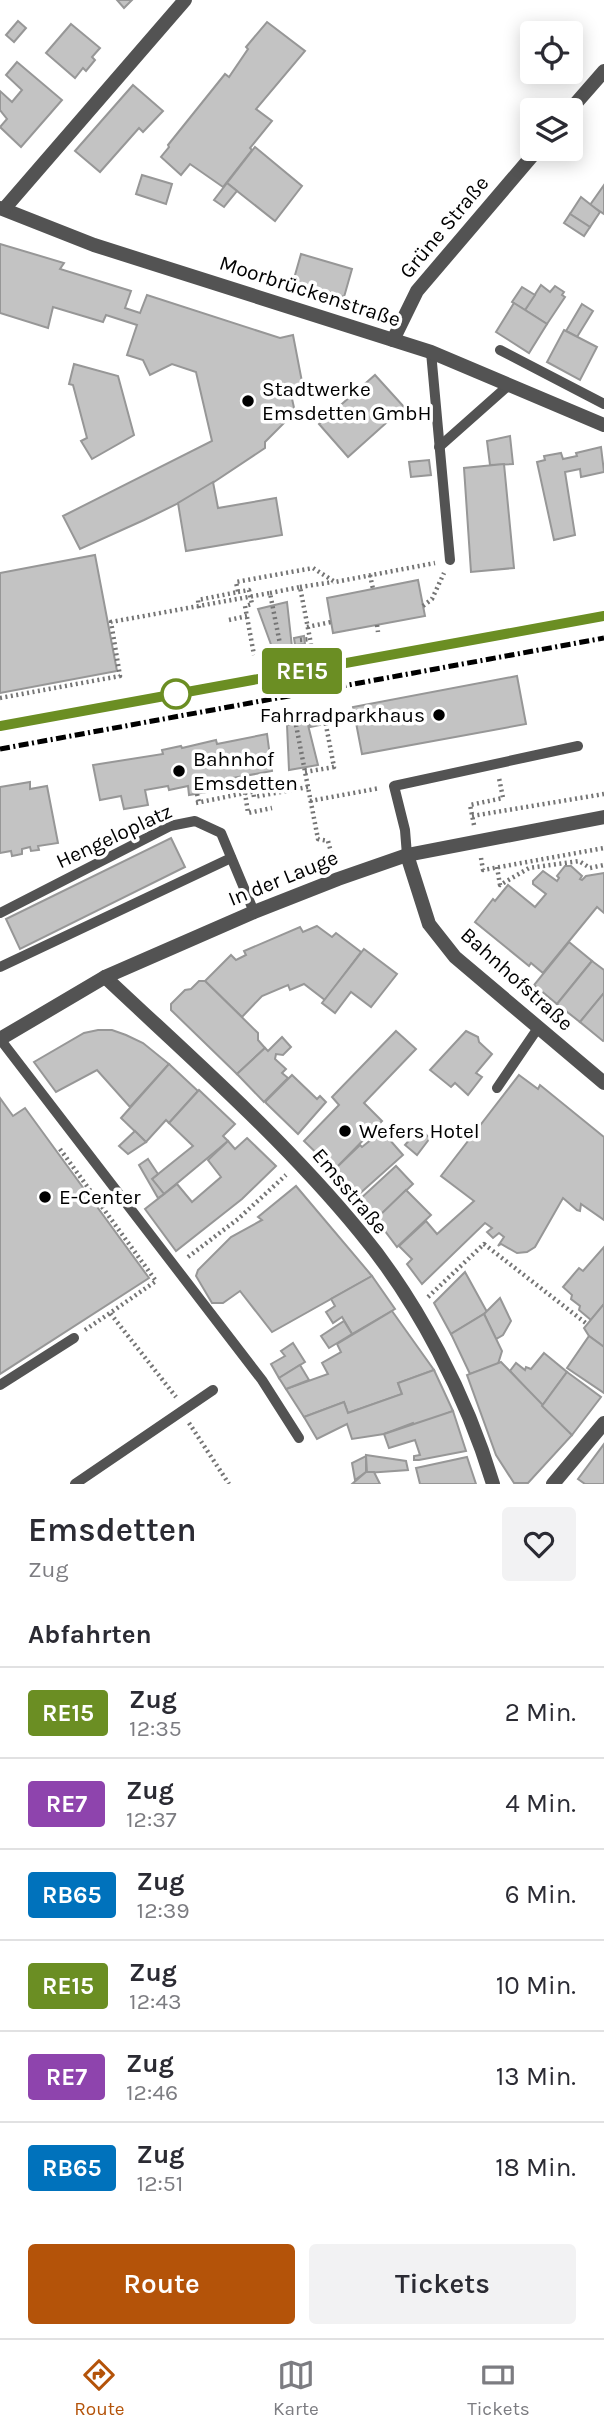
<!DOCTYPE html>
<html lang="de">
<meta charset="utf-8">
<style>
body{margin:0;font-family:Karla,sans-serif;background:#f2f2f3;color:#2b2b33;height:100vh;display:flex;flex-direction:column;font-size:26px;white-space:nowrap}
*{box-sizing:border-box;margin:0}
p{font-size:23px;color:#7c7c81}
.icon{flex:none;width:38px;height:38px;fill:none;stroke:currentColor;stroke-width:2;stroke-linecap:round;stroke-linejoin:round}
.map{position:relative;height:1484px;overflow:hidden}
.side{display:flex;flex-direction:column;background:#fff;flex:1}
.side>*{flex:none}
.badge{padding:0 14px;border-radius:5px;font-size:24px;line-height:46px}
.buttons{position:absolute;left:520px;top:21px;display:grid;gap:14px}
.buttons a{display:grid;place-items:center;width:63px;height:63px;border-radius:7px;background:#fff;box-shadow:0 4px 18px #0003;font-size:35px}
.map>.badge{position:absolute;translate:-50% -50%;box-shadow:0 0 0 4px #fff}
h2{padding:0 28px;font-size:26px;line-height:63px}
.round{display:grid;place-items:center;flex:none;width:74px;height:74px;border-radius:7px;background:#f2f2f3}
.head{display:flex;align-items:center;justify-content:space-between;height:119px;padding:0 28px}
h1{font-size:33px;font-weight:600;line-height:52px}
.primary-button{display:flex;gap:14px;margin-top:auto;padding:14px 28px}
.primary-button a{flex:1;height:80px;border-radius:7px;background:#b45309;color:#fff;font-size:28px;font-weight:600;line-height:80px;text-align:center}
.primary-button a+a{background:#f2f2f3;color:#2b2b33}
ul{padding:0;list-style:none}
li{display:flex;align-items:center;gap:21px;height:91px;padding:0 28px;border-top:2px solid #e1e1e2}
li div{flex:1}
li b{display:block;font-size:26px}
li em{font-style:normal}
li .badge{min-width:77px;font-weight:700;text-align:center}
.tab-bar{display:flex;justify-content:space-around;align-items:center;height:98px;border-top:2px solid #e1e1e2;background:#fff;font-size:19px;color:#7c7c81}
.tab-bar a{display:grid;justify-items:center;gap:4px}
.tab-bar .current{color:#b45309}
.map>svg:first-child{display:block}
.building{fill:#c3c3c3;stroke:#979797;stroke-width:2}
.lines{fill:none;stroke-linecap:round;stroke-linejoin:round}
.path{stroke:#757575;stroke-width:4.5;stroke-dasharray:2 3.5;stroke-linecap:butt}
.service{stroke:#535353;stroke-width:10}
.pedestrian{stroke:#535353;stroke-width:14}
.minor{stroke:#535353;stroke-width:14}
.tertiary{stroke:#535353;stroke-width:14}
.rail{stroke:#000;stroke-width:5;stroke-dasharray:10 3.5 2 3.5;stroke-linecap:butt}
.line-casing{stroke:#fff;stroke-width:16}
.line{stroke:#6b8e23;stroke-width:10}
.poi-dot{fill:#000;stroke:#fff;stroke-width:2.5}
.stop-dot{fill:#fff;stroke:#6b8e23;stroke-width:3.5}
.labels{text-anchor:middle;stroke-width:7;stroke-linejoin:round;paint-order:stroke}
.street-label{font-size:21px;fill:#000;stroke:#fff}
.poi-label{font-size:21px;fill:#000;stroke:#fff;text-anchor:start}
</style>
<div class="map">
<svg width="604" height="1484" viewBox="0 0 604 1484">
<rect width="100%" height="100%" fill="#fff"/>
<g class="building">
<path d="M117 0H132L124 8Z"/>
<path d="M18 21 26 28 14 42 6 35Z"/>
<path d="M267 22 305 51 256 109 272 121 250 148 252 150 223 187 190 164 181 175 161 157 169 147 168 145 225 74 229 77 248 49 246 47Z"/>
<path d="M71 24 100 48 92 57 95 60 86 71 83 68 75 78 46 53Z"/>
<path d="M17 62 62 100 21 147 0 127 7 119 0 110V91L12 102 22 90 6 75Z"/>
<path d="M133 85 163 111 143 132 139 128 100 172 75 151Z"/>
<path d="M255 147 302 186 275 221 227 183Z"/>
<path d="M142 175 172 184 166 204 136 194Z"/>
<path d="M227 183 237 191 224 207 214 200Z"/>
<path d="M604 185V214L590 205Z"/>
<path d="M581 197 600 212 590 227 570 214Z"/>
<path d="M570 214 590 227 584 236 564 223Z"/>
<path d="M0 244 64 263 60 269 131 291 125 308 140 313 147 295 280 338 293 335 303 387 290 390 295 412 265 442V448L193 496 144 520 80 549 63 516 212 441 196 372 172 364 150 375 143 360 127 355 137 325 106 315 103 322 53 307 48 328 0 313Z"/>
<path d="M301 254 352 269 344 297 329 292V294L293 282Z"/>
<path d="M541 285 550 292 555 286 564 292 562 295 565 297 547 324 525 310Z"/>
<path d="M522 287 535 295 525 310 512 302Z"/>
<path d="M514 303 547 324 529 353 496 332Z"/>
<path d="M582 304 593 311 577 337 566 331Z"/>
<path d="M564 330 597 347 580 380 547 362Z"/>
<path d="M74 364 118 376 134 435 92 459 81 441 87 438 73 385 69 384Z"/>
<path d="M375 375 404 407 348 457 319 424Z"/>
<path d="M510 436 513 464 490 465 487 441Z"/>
<path d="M601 447 604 472 581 477 580 469 565 472 575 535 554 540 537 462 545 460 544 456 561 453 563 459 577 456 576 453Z"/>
<path d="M429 460 431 475 411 477 409 462Z"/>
<path d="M504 464 514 568 471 572 464 468Z"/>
<path d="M213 482 218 508 276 498 282 535 186 551 178 503Z"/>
<path d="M95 555 117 671 0 693V573Z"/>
<path d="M418 580 425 616 333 633 327 598Z"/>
<path d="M287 602 292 647 273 650 258 609Z"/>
<path d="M304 636 305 644 295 645 294 638Z"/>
<path d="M517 676 526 724 362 754 353 707Z"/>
<path d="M319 717 320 725 310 727 309 718Z"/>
<path d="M307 721 318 765 289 770 287 725Z"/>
<path d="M267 734 272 771 205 783 207 792 189 795 188 786 169 790 168 786 145 790 148 805 124 809 121 796 100 800 93 765 163 754 162 750 181 746 182 748 216 740 217 744Z"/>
<path d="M30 782V789L47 786 58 843 38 846 39 850 31 851 30 847 22 849V854L12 856 11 851 0 853V787Z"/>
<path d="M171 838 185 867 20 949 6 919Z"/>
<path d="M565 866H571L582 876 580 879 582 880 586 876 604 873V913L597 907 543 973 531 963 529 966 475 922 493 899 495 901 508 885 535 907 546 894 533 884V881L543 871 557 881 559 878 557 876Z"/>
<path d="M317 926 332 937 336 933 361 952 325 1000 304 984 290 990 288 985 262 996 242 1017 205 981 231 955 236 960 246 955 244 951 300 927 303 932Z"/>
<path d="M569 942 592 961 557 1004 534 985Z"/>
<path d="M364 949 397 974 371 1007 351 992 335 1013 322 1003Z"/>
<path d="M592 961 604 970V993L580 1022 557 1004Z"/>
<path d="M199 981H205L258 1033V1040L265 1048 237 1074 171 1010V1004L185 990 191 989Z"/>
<path d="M604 993V1040L603 1041 580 1022Z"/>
<path d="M98 1030H112L126 1035 143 1043 169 1064 130 1107 97 1070 56 1092 34 1062 84 1033Z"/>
<path d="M396 1031 416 1049 364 1103 382 1121 334 1170 304 1141 339 1105 332 1097Z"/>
<path d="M466 1031 478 1037 479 1042 492 1054 476 1073 482 1077 468 1095 455 1083 451 1087 430 1070Z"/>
<path d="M282 1037 291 1047 283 1055 276 1054 275 1059 286 1069 282 1073 288 1078 264 1102 237 1074 265 1048 268 1051Z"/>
<path d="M169 1064 198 1091 169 1123 166 1120 146 1142 121 1118Z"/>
<path d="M292 1075 317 1099 320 1096 326 1102 298 1134 266 1103V1101Z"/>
<path d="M519 1075 538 1089 540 1085 604 1137V1220L581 1204 580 1211 577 1210 563 1198 535 1247 527 1252 517 1253 501 1244 498 1246 504 1237 499 1233 493 1238 487 1232 492 1228 485 1223 422 1284 407 1264 412 1259 399 1246 426 1221 437 1234 474 1201 441 1176Z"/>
<path d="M199 1090 235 1124 223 1136 228 1141 164 1194 152 1179 193 1146 169 1123Z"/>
<path d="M0 1098 13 1116 25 1108 149 1278 0 1374Z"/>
<path d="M419 1129 430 1138 417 1155 405 1145Z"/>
<path d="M135 1131 146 1142 128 1154 119 1146Z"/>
<path d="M382 1131 403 1155 357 1196 334 1170 360 1145 362 1147Z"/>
<path d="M247 1138 276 1166 242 1199 176 1251 145 1209 177 1184 192 1202 221 1177 208 1160 228 1141 235 1149Z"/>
<path d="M148 1159 158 1174 152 1179 164 1194 158 1198 139 1165Z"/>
<path d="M396 1166 413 1184 376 1219 360 1199Z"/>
<path d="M296 1186 372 1276 272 1332 240 1291 223 1303H212L196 1276 198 1270 231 1237 262 1220 258 1217Z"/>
<path d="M406 1190 431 1215 397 1247 376 1219Z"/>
<path d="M604 1247V1304L591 1320 579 1310 580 1306 571 1299 572 1295 563 1287 579 1268 583 1271Z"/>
<path d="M465 1272 487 1312 451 1334 434 1303Z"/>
<path d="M372 1276 395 1309 352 1334 342 1317 333 1323 326 1312 335 1306 331 1299Z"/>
<path d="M500 1298 511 1321 503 1335 496 1339 484 1314Z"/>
<path d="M604 1304V1347L589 1336 584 1328Z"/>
<path d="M392 1311 434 1370 398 1383 402 1394 348 1413 344 1402 304 1417 286 1389 328 1374 322 1363 341 1352 337 1344Z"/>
<path d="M484 1314 502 1351 498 1364 470 1374 451 1334Z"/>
<path d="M344 1321 352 1334 329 1348 321 1336Z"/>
<path d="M589 1336 604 1347V1393L567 1368Z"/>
<path d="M293 1343 305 1362 279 1378 271 1364 285 1356 281 1351Z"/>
<path d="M544 1353 567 1372 542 1406 510 1371 516 1363 525 1370 526 1367 531 1369Z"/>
<path d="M501 1362 572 1435 528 1483H514L496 1455 467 1375Z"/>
<path d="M300 1365 309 1380 286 1389 279 1378Z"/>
<path d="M434 1370 453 1411 415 1426 413 1423 384 1434 352 1439 347 1424 317 1439 304 1417 344 1402 348 1413 402 1394 398 1383Z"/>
<path d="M567 1372 601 1397 572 1435 542 1406Z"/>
<path d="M453 1411 466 1451 419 1460H414V1456L420 1455 415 1440 389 1448 384 1434Z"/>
<path d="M604 1444V1484H585L578 1479Z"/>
<path d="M366 1455 406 1461 408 1470 367 1473Z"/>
<path d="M366 1456V1472L355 1480 352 1463Z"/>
<path d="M467 1457 476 1484H420L416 1468Z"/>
<path d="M366 1472H374L380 1484H352Z"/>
</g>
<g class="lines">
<g class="path">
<path d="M370 575 373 589"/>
<path d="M300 587 333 582"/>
<path d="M238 592 249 590 252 604 245 606 254 655"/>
<path d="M270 593 300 587 311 644"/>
<path d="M423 606 432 599 444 573"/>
<path d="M199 608 198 600 238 592 236 582 313 568 335 582 435 563"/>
<path d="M229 620 247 616"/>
<path d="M377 625 378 632"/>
<path d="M307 627 331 622"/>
<path d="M300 640 310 639"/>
<path d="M0 698 120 676 111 622 270 593 280 644"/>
<path d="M323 712 325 720"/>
<path d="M296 725 318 839 328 841 334 863"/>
<path d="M305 772 334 767 325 720 315 721"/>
<path d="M245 793 253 792 254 797 308 787"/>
<path d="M197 794 199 802"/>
<path d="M310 801 380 788"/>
<path d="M196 803 245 793 248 813 272 808"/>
<path d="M472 816 604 794"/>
<path d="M474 825 470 805 503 798 499 778"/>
<path d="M481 858 483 870 604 848"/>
<path d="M497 867 500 885 529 868 579 861 590 868 604 865"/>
<path d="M60 1149 156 1281 110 1313 176 1397"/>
<path d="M188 1257 238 1219 286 1175"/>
<path d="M428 1297 484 1244 587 1324"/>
<path d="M85 1330 110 1313"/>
<path d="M189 1423 229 1484"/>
</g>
<g class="service">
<path d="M500 350 604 404"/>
<path d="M431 352 450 560"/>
<path d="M439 447 510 384"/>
<path d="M407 855 405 830 394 786 578 746"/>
<path d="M0 913 170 826 195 821 221 833 254 912"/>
<path d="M0 967 231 858"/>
<path d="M0 1039 262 1380 299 1438"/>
<path d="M497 1088 538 1028"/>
<path d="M0 1385 74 1338"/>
<path d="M75 1484 213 1390"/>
</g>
<g class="pedestrian">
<path d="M105 977C192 1059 284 1139 360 1232 418 1302 467 1397 493 1484"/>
<path d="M553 1484 604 1423"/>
</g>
<g class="minor">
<path d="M570 110 604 71"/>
<path d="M0 208 94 245 431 352 604 425"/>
<path d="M4 209 185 0"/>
<path d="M393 340 417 291 538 149"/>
<path d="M407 855 429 924 455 957 604 1083"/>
</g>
<path class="tertiary" d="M0 1039 105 977 254 912 338 879 407 855 604 817"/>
<g class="rail">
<path d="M0 726 604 616"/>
<path d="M0 749 604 638"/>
</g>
</g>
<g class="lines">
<g class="line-casing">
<path id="line" d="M0 726 604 616"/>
</g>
<use href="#line" class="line"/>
</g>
<g class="poi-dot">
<circle cx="248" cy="401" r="7"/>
<circle cx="439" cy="715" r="7"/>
<circle cx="179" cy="771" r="7"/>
<circle cx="345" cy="1131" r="7"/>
<circle cx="45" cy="1197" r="7"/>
</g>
<circle class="stop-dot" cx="176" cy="694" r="14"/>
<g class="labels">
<g class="street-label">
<text transform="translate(444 227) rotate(-50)" y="7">Grüne Straße</text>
<text transform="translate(310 291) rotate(18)" y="7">Moorbrückenstraße</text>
<text transform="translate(114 836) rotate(-25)" y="7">Hengeloplatz</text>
<text transform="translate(283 878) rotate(-22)" y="7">In der Lauge</text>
<text transform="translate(517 979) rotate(42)" y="7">Bahnhofstraße</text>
<text transform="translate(350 1191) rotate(50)" y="7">Emsstraße</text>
</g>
<g class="poi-label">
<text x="262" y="396">Stadtwerke<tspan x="262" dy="24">Emsdetten GmbH</tspan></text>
<text x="425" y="722" text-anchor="end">Fahrradparkhaus</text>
<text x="193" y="766">Bahnhof<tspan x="193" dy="24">Emsdetten</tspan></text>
<text x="359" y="1138">Wefers Hotel</text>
<text x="59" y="1204">E-Center</text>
</g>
</g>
</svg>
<div class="buttons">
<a><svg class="icon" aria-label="locate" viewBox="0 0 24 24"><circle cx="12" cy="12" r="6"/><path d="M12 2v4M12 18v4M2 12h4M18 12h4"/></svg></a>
<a><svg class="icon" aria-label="layers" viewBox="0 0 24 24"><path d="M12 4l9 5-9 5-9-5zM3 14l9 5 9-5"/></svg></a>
</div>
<b class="badge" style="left:302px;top:671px;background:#6b8e23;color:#fff">RE15</b>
</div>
<section class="side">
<div class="head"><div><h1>Emsdetten</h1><p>Zug</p></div><a class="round"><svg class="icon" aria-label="heart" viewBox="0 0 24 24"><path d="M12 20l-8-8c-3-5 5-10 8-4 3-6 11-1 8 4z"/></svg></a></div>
<h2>Abfahrten</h2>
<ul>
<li><span class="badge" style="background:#6b8e23;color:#fff">RE15</span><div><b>Zug</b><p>12:35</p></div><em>2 Min.</em></li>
<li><span class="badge" style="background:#8e44ad;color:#fff">RE7</span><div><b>Zug</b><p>12:37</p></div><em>4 Min.</em></li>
<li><span class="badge" style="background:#0072bc;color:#fff">RB65</span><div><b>Zug</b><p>12:39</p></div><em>6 Min.</em></li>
<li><span class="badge" style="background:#6b8e23;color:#fff">RE15</span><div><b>Zug</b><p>12:43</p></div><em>10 Min.</em></li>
<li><span class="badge" style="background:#8e44ad;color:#fff">RE7</span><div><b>Zug</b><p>12:46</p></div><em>13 Min.</em></li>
<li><span class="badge" style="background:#0072bc;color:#fff">RB65</span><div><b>Zug</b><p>12:51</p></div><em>18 Min.</em></li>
</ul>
<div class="primary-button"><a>Route</a><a>Tickets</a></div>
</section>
<nav class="tab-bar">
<a class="current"><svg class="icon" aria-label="directions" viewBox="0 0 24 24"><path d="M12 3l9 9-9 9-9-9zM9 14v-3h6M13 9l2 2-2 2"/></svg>Route</a>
<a><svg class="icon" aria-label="map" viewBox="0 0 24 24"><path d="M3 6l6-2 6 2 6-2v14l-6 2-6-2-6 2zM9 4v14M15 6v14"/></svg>Karte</a>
<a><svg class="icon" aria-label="tickets" viewBox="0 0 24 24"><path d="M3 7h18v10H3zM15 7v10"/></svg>Tickets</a>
</nav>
